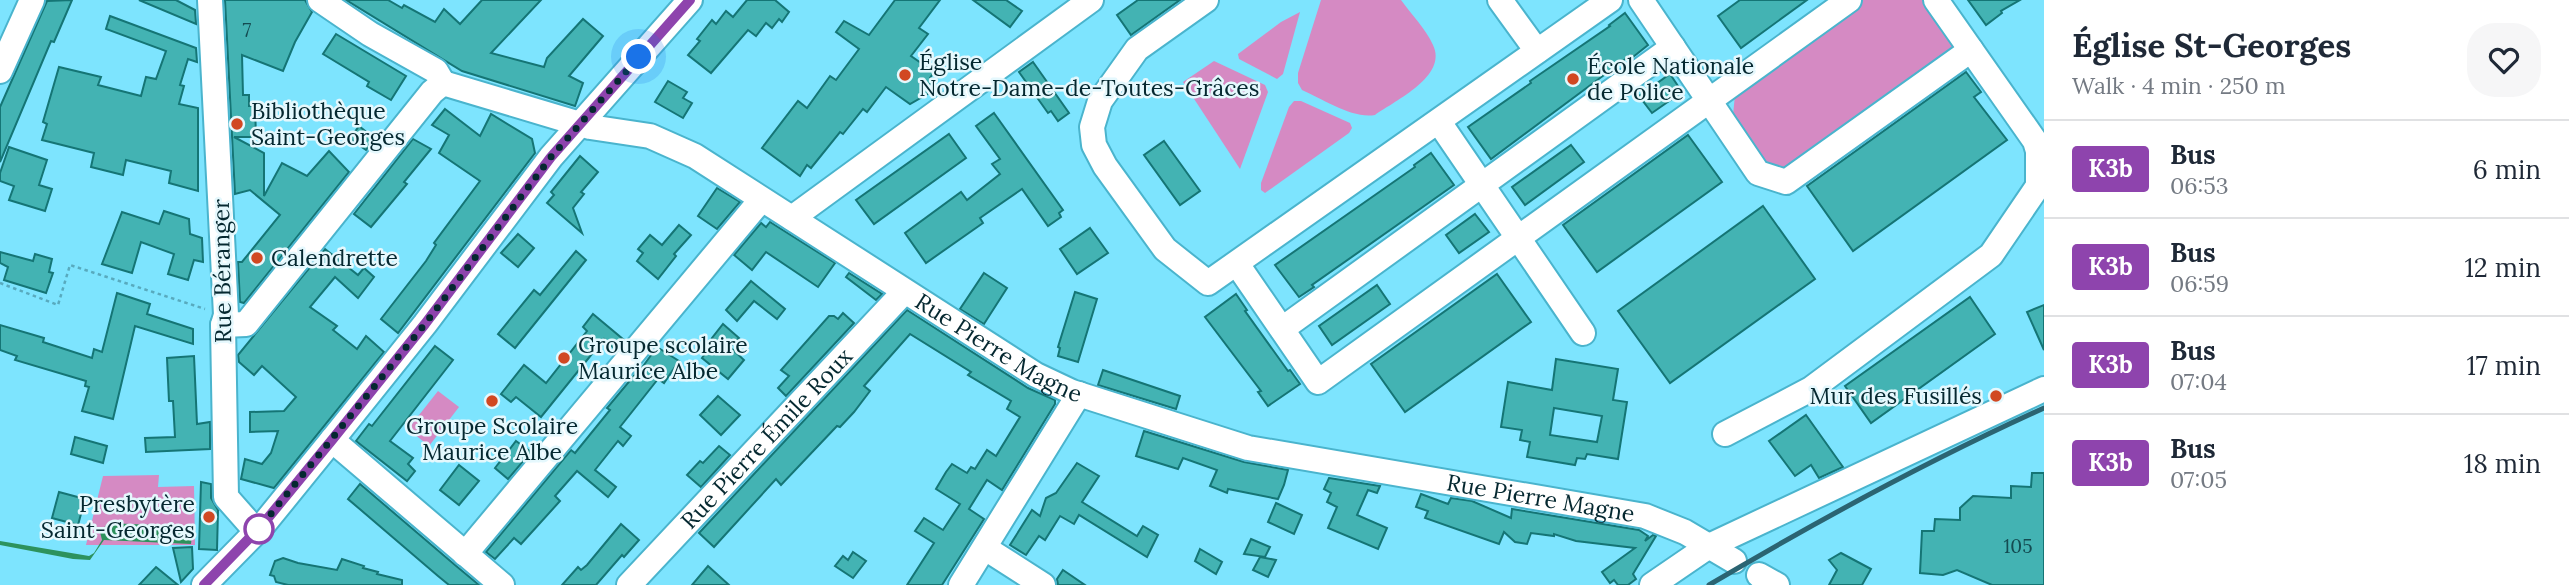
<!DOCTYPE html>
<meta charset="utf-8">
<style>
body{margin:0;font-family:Lora,serif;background:#f6f6f7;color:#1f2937;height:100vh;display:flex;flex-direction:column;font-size:26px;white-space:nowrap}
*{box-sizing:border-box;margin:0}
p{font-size:23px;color:#747a83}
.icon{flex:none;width:38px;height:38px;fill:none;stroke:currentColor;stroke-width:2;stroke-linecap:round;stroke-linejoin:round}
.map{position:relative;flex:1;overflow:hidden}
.side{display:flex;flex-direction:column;background:#fff;width:525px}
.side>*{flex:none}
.badge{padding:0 14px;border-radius:5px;font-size:24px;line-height:46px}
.you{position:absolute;width:35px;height:35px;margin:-18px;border:5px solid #fff;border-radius:50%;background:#1a73e8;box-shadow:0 0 0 10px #1a73e833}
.map>.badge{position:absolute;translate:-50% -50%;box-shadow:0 0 0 4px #fff}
.round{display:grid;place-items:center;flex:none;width:74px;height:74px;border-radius:28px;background:#f6f6f7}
.head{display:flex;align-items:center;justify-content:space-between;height:119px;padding:0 28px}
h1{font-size:33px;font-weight:700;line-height:52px}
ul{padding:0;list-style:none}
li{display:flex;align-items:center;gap:21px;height:98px;padding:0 28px;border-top:2px solid #e0e1e3}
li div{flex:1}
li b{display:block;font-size:26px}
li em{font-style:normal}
li .badge{min-width:77px;font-weight:700;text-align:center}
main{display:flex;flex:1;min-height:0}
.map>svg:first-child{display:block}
.green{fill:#d58ac3}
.water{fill:#2d925d}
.building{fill:#43b3b3;stroke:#157575;stroke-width:2;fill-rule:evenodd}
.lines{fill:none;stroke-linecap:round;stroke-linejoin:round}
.minor-casing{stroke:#4ab4cd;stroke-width:28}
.path{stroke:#58aabe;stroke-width:2.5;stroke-dasharray:3.5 3.5;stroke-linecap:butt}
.minor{stroke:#fff;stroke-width:24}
.rail{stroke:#2b6472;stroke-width:5}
.line-casing{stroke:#fff;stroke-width:16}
.line{stroke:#8e44ad;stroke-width:10}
.walk{stroke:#052830;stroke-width:7;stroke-dasharray:0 12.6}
.poi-dot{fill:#d14822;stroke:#e5f8fd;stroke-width:2.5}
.stop-dot{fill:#fff;stroke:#8e44ad;stroke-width:3.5}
.labels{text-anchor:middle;stroke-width:5;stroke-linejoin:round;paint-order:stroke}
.number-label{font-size:19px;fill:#144b51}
.poi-label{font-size:23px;fill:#052830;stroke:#e5f8fd;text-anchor:start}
.street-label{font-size:23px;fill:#052830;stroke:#e5f8fd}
</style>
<main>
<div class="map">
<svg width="2044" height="585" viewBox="0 0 2044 585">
<rect width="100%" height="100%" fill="#7de4fe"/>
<g class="green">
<path d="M1321 0H1401C1411 14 1426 29 1433 45 1448 76 1396 100 1375 115 1352 119 1323 99 1302 90L1298 83V73Z"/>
<path d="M1863 0H1924L1956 47 1789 174 1769 168 1733 115 1735 95 1742 87Z"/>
<path d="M1300 12 1283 74 1277 79 1239 59 1238 54 1281 22Z"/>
<path d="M1214 61 1265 85 1268 92 1240 169 1183 82Z"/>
<path d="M1294 101H1301L1350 123 1352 128 1349 133 1265 193 1261 190V183L1289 107Z"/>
<path d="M438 391 459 407 429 446 408 429Z"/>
<path d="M159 475 158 487 194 486 195 545H86L103 476Z"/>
</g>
<path class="water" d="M108 523 177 526 192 535 191 544 104 540 90 560 73 559 0 545V541L89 556 94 553 102 540 100 532Z"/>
<g class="building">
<path d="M72 0 54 42 51 41 0 162V107L47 1Z"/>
<path d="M139 0H176L195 10 196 24Z"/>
<path d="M225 0H305L312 12 295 42 283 71 242 55 243 95H249V106H255L256 137H234L264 153V196L282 163 307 176 329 151 349 172 244 303 240 302 238 262H242L280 215 250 190 235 194Z"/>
<path d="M346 0H388L402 8 404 5 435 22 444 9 460 24 482 0H541L491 53 544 67 547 58 583 19 603 36 569 76 583 83 575 106 462 71Z"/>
<path d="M747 0H775L789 12 782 22 779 19 772 28 766 23 756 36 748 30 711 73 688 55 700 41 697 39 712 20 716 24 726 11 733 17Z"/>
<path d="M895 0H940L919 28 928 34 911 56 934 72 930 78 931 92 910 104 886 87 867 112 863 109 843 134 840 132 811 168 807 165 800 176 762 148 798 101 807 108 830 76 836 80 859 49 836 32 844 21 869 35Z"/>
<path d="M973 0H1006L1022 11 1010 27Z"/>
<path d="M1138 0H1180L1131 35 1117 15Z"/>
<path d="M1740 0H1807L1741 48 1718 16Z"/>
<path d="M1968 0H2020L2001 11 2002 13 1986 25Z"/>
<path d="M1625 13 1648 45 1633 57 1631 55 1491 159 1468 127 1531 83 1530 81 1610 26 1609 25Z"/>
<path d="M110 16 196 48 197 62 188 59 180 85 184 86 179 104 198 108V191L169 183 171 171 126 160 123 175 91 167 94 153 42 140 47 124 43 122 59 67 101 77 98 85 141 96 146 77 156 79 166 51 106 29Z"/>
<path d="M336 34 406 76 391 100 367 86 369 82 323 54Z"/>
<path d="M1033 62 1069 113 1058 121 1051 111 1048 113 1019 72Z"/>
<path d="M1966 72 1981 92 1974 97 2007 140 1853 251 1807 186Z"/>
<path d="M1670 74 1682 92 1652 113 1639 96Z"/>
<path d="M668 81 687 92 683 98 692 103 683 118 655 102Z"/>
<path d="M445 109 480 136 491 114 532 139 535 153 398 333 381 319 426 261 436 245 434 243 480 181 439 153 449 135 432 125Z"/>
<path d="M994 113 1063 210 1059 213 1061 217 1048 226 1022 189 980 218 983 223 926 263 905 233 961 192 967 200 1000 174 992 164 1000 159 976 126Z"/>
<path d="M359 126 375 139 366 150 350 139Z"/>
<path d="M949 134 966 158 874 224 856 200Z"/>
<path d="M1688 135 1722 182 1597 272 1563 225Z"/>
<path d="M413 139 431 149 404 182 407 184 371 227 354 214Z"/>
<path d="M1164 141 1200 191 1180 205 1144 155Z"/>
<path d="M1571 145 1584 162 1525 205 1512 187Z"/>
<path d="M9 147 47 160 39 185 52 189 45 211 9 200 14 186 0 181V173Z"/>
<path d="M1431 153 1454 185 1312 285 1314 287 1299 297 1275 265 1415 167 1414 165Z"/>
<path d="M580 156 598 172 581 192 584 194 573 208 582 233 547 203 554 195 551 192Z"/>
<path d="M717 188 740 202 717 229 698 216Z"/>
<path d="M1763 206 1815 279 1670 383 1618 311Z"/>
<path d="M164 211 189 219 190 234 202 238 203 262 194 260 188 280 168 274 174 254 141 242 132 273 102 264 122 212 159 224Z"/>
<path d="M1475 214 1489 232 1459 253 1446 235Z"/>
<path d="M770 222 835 263 818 287 766 252 752 270 734 255 761 223 766 227Z"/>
<path d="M679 225 691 235 674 254 676 256 658 279 637 261 643 253 638 249 650 235 662 245Z"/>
<path d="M1090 228 1108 253 1077 274 1060 249Z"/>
<path d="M518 234 534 248 518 267 501 253Z"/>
<path d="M325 249 358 275 364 268 374 277 358 298 335 277 310 307 337 326 333 330 357 349 366 336 384 352 274 488 241 479 245 459 262 464 271 453 278 431 250 432V412L284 411 296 397 262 366 254 375 239 362 238 355Z"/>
<path d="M576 251 586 260 515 348 498 334 534 290 540 295Z"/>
<path d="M0 252 33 261 35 254 52 259 49 272 53 273 46 293 4 280 8 267 0 263Z"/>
<path d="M849 273 882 294 876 300 846 277Z"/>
<path d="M984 273 1007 288 984 324 960 309Z"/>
<path d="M1497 274 1531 322 1405 412 1371 364Z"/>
<path d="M751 281 785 309 777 319 754 301 737 321 726 310Z"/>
<path d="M1377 285 1390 304 1332 345 1319 326Z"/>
<path d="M1075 292 1097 299 1078 362 1058 356 1060 348 1058 347Z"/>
<path d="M117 293 150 304 147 314 193 329V344L135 326 113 419 82 411 89 387 85 386 86 381 15 360 17 356 0 350V325L44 338 43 342 92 358 94 349 102 352Z"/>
<path d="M1236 294 1247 310 1245 311 1288 371 1290 370 1300 384 1268 406 1258 392 1261 391 1205 317Z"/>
<path d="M1970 297 1995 334 1871 423 1845 386Z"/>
<path d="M2044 305V350L2027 312Z"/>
<path d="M907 310 1028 388 1055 400V404L1002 490 987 480 969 509 984 519 942 585H907L934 543 915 531 924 518 943 530 960 504 936 489 946 472 952 464 967 473 971 467 975 469 987 450 996 456 1020 417 1007 409 1011 401 968 375 971 372 910 334 864 386 870 391 854 412 840 427 837 426 781 485 776 479 714 547 699 533Z"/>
<path d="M843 313 854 323 786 396 778 388 789 376 781 370 829 316H834L838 319Z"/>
<path d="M593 314 624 340 616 350 604 339 541 417 516 397 511 402 501 394 524 365 546 383 587 331 583 327Z"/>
<path d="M723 324 739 338 730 347 744 360 728 379 702 358 715 340 712 338Z"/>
<path d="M435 346 453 360 390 441 413 458 408 464 415 471 407 481 356 441 369 424 372 426Z"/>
<path d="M657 347 679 361 664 383 658 379 620 427 631 436 623 446 618 441 595 470 616 487 608 497 577 471 555 496 560 501 521 544 514 538 495 559 486 552 571 450 575 453 610 410 607 408 637 372 638 373Z"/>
<path d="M194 356 197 424 210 422V449L146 452 145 438 175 437 173 401H169L167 358Z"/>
<path d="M1556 359 1618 369 1613 400 1627 402 1618 459 1587 454 1585 459 1577 458 1575 465 1527 457 1530 442 1520 440 1522 430 1501 427 1508 382 1552 390ZM1554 408 1602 416 1597 442 1550 435Z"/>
<path d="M1103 370 1180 396 1176 409 1098 385Z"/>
<path d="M718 396 740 415 721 435 700 415Z"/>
<path d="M1806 415 1843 467 1819 478 1811 465 1795 476 1769 441Z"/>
<path d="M1144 431 1244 462 1288 470 1284 485 1278 499 1228 489 1227 493 1210 486 1217 470 1183 458 1178 469 1136 456Z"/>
<path d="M75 437 107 446 103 463 71 454Z"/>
<path d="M516 441 531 452 508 479 495 468Z"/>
<path d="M719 446 730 455 701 487 687 475 700 461 703 463Z"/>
<path d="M1077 463 1099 476 1082 502 1137 536 1143 526 1158 535 1147 557 1079 515 1074 524 1060 516 1045 540 1039 536 1026 555 1010 545 1032 510 1040 516 1046 498 1056 493Z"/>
<path d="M459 465 479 481 459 505 440 490Z"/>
<path d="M2032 473H2044V585H1992L1957 570 1943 575 1920 573 1922 531H1934L1935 519 1960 520V508L1973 496 2011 498V486L2031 487Z"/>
<path d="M1329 478 1380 486 1377 493 1368 490 1357 515 1387 528 1378 549 1328 528 1337 507 1327 502 1331 493 1324 489Z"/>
<path d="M201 482 211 484V498L218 510 217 550 199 549Z"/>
<path d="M360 484 455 565 479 585H449L438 576 348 499Z"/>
<path d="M59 492 85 499 78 525 52 518Z"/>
<path d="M1421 494 1448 504 1451 498 1472 501 1511 518 1512 509 1639 530 1648 536 1645 541 1653 535 1656 536 1633 574 1636 579 1628 585H1618L1614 580 1610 583 1602 572 1635 548 1576 541 1554 534V536L1531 533 1527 544 1515 542 1504 532 1499 544 1425 518 1428 511 1416 507Z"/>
<path d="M1276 503 1302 515 1294 534 1268 522Z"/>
<path d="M621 524 639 540 624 557 622 555 596 585H562L578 567 581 570 587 565Z"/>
<path d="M1251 539 1270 547 1265 557 1244 554Z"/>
<path d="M192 547 193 569 181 582 173 548Z"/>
<path d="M1200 549 1222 562 1216 574 1195 561Z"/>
<path d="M853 552 866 561 853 578 835 566 843 556 848 560Z"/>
<path d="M1841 553 1871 569 1862 585H1829L1837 570 1829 560Z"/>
<path d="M1260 557 1276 560 1268 577 1253 570Z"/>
<path d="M283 558 298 563 337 570 342 559 364 566 363 568 378 572 377 574 402 580V585H288L276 582 274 576 270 575 275 561Z"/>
<path d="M708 566 729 585H692Z"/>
<path d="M156 567 178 585H139Z"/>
<path d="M1063 570 1085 585H1058L1057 579Z"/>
</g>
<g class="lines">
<g class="minor-casing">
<g id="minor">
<path d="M210 0 226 315 223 325 226 497 256 531"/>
<path d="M320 0 370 34 436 71 443 83"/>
<path d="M1206 0 1137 49 1100 101 1092 127 1094 145 1105 166 1165 249 1208 283 1610 0"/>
<path d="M1500 0 1537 51"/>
<path d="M1641 0 1758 173 1786 182 1971 50"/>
<path d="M1936 0 2035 141 2038 151V186"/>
<path d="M0 71 32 0"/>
<path id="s1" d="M443 83 590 127 650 136 695 156 1036 375 1072 392 1248 448 1645 516 1685 532 1734 561"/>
<path d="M1439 122 1583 333"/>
<path d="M792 218 1091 0"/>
<path d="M1237 264 1318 382 1849 0"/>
<path d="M223 325 246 324 432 92 443 83"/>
<path d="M1282 329 1673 47"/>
<path d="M1725 434 1811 389 1991 255 2038 186 2044 184"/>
<path d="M332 440 502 585"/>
<path d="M985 548 1043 585"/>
<path d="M465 554 761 200"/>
<path d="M1759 575 1777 585"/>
<path d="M204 585 263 525 332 440 425 324 551 157 690 0"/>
<path id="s2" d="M629 585 904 292"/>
<path d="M961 585 1079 394"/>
<path d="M1652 585 1709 546 2044 389"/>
</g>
</g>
<path class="path" d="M0 283 58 305 70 265 205 309"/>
<use href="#minor" class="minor"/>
<path class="rail" d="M1709 585C1817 521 1929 460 2044 408"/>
</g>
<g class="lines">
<g class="line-casing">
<path id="line" d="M204 585 263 524 332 440 425 324 551 157 690 0"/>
</g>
<use href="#line" class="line"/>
<path class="walk" d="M259 529 257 531 425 324 551 157 639 57"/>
</g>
<g class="poi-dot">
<circle cx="905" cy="75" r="7"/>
<circle cx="1573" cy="79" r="7"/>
<circle cx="237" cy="124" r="7"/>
<circle cx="257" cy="258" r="7"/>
<circle cx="564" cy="358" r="7"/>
<circle cx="1996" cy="396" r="7"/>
<circle cx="492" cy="401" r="7"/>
<circle cx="209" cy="517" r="7"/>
</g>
<circle class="stop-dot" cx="259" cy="529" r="14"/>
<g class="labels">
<g class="number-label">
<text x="247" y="37">7</text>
<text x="2018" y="553">105</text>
</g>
<g class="poi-label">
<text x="919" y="70">Église<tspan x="919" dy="26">Notre-Dame-de-Toutes-Grâces</tspan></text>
<text x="1587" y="74">École Nationale<tspan x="1587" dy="26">de Police</tspan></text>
<text x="251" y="119">Bibliothèque<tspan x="251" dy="26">Saint-Georges</tspan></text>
<text x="271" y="266">Calendrette</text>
<text x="578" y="353">Groupe scolaire<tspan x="578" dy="26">Maurice Albe</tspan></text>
<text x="1982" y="404" text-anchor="end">Mur des Fusillés</text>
<text x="492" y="434" text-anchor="middle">Groupe Scolaire<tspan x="492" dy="26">Maurice Albe</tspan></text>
<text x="195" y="512" text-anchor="end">Presbytère<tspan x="195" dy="26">Saint-Georges</tspan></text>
</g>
<g class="street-label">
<text transform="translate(222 271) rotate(-91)" y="8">Rue Béranger</text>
<text dy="8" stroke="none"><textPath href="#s1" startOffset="623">Rue Pierre Magne</textPath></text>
<text dy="8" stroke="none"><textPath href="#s2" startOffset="201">Rue Pierre Émile Roux</textPath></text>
<text dy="8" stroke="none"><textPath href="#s1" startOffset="1190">Rue Pierre Magne</textPath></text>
</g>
</g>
</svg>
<div class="you" style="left:639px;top:57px"></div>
</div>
<section class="side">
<div class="head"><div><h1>Église St-Georges</h1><p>Walk · 4 min · 250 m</p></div><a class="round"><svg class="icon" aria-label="heart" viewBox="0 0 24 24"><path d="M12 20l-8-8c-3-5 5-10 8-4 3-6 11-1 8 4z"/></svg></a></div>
<ul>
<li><span class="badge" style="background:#8e44ad;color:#fff">K3b</span><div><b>Bus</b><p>06:53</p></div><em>6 min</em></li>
<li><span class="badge" style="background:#8e44ad;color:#fff">K3b</span><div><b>Bus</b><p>06:59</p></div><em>12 min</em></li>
<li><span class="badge" style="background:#8e44ad;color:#fff">K3b</span><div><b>Bus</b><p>07:04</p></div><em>17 min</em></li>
<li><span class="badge" style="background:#8e44ad;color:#fff">K3b</span><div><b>Bus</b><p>07:05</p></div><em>18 min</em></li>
</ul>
</section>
</main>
